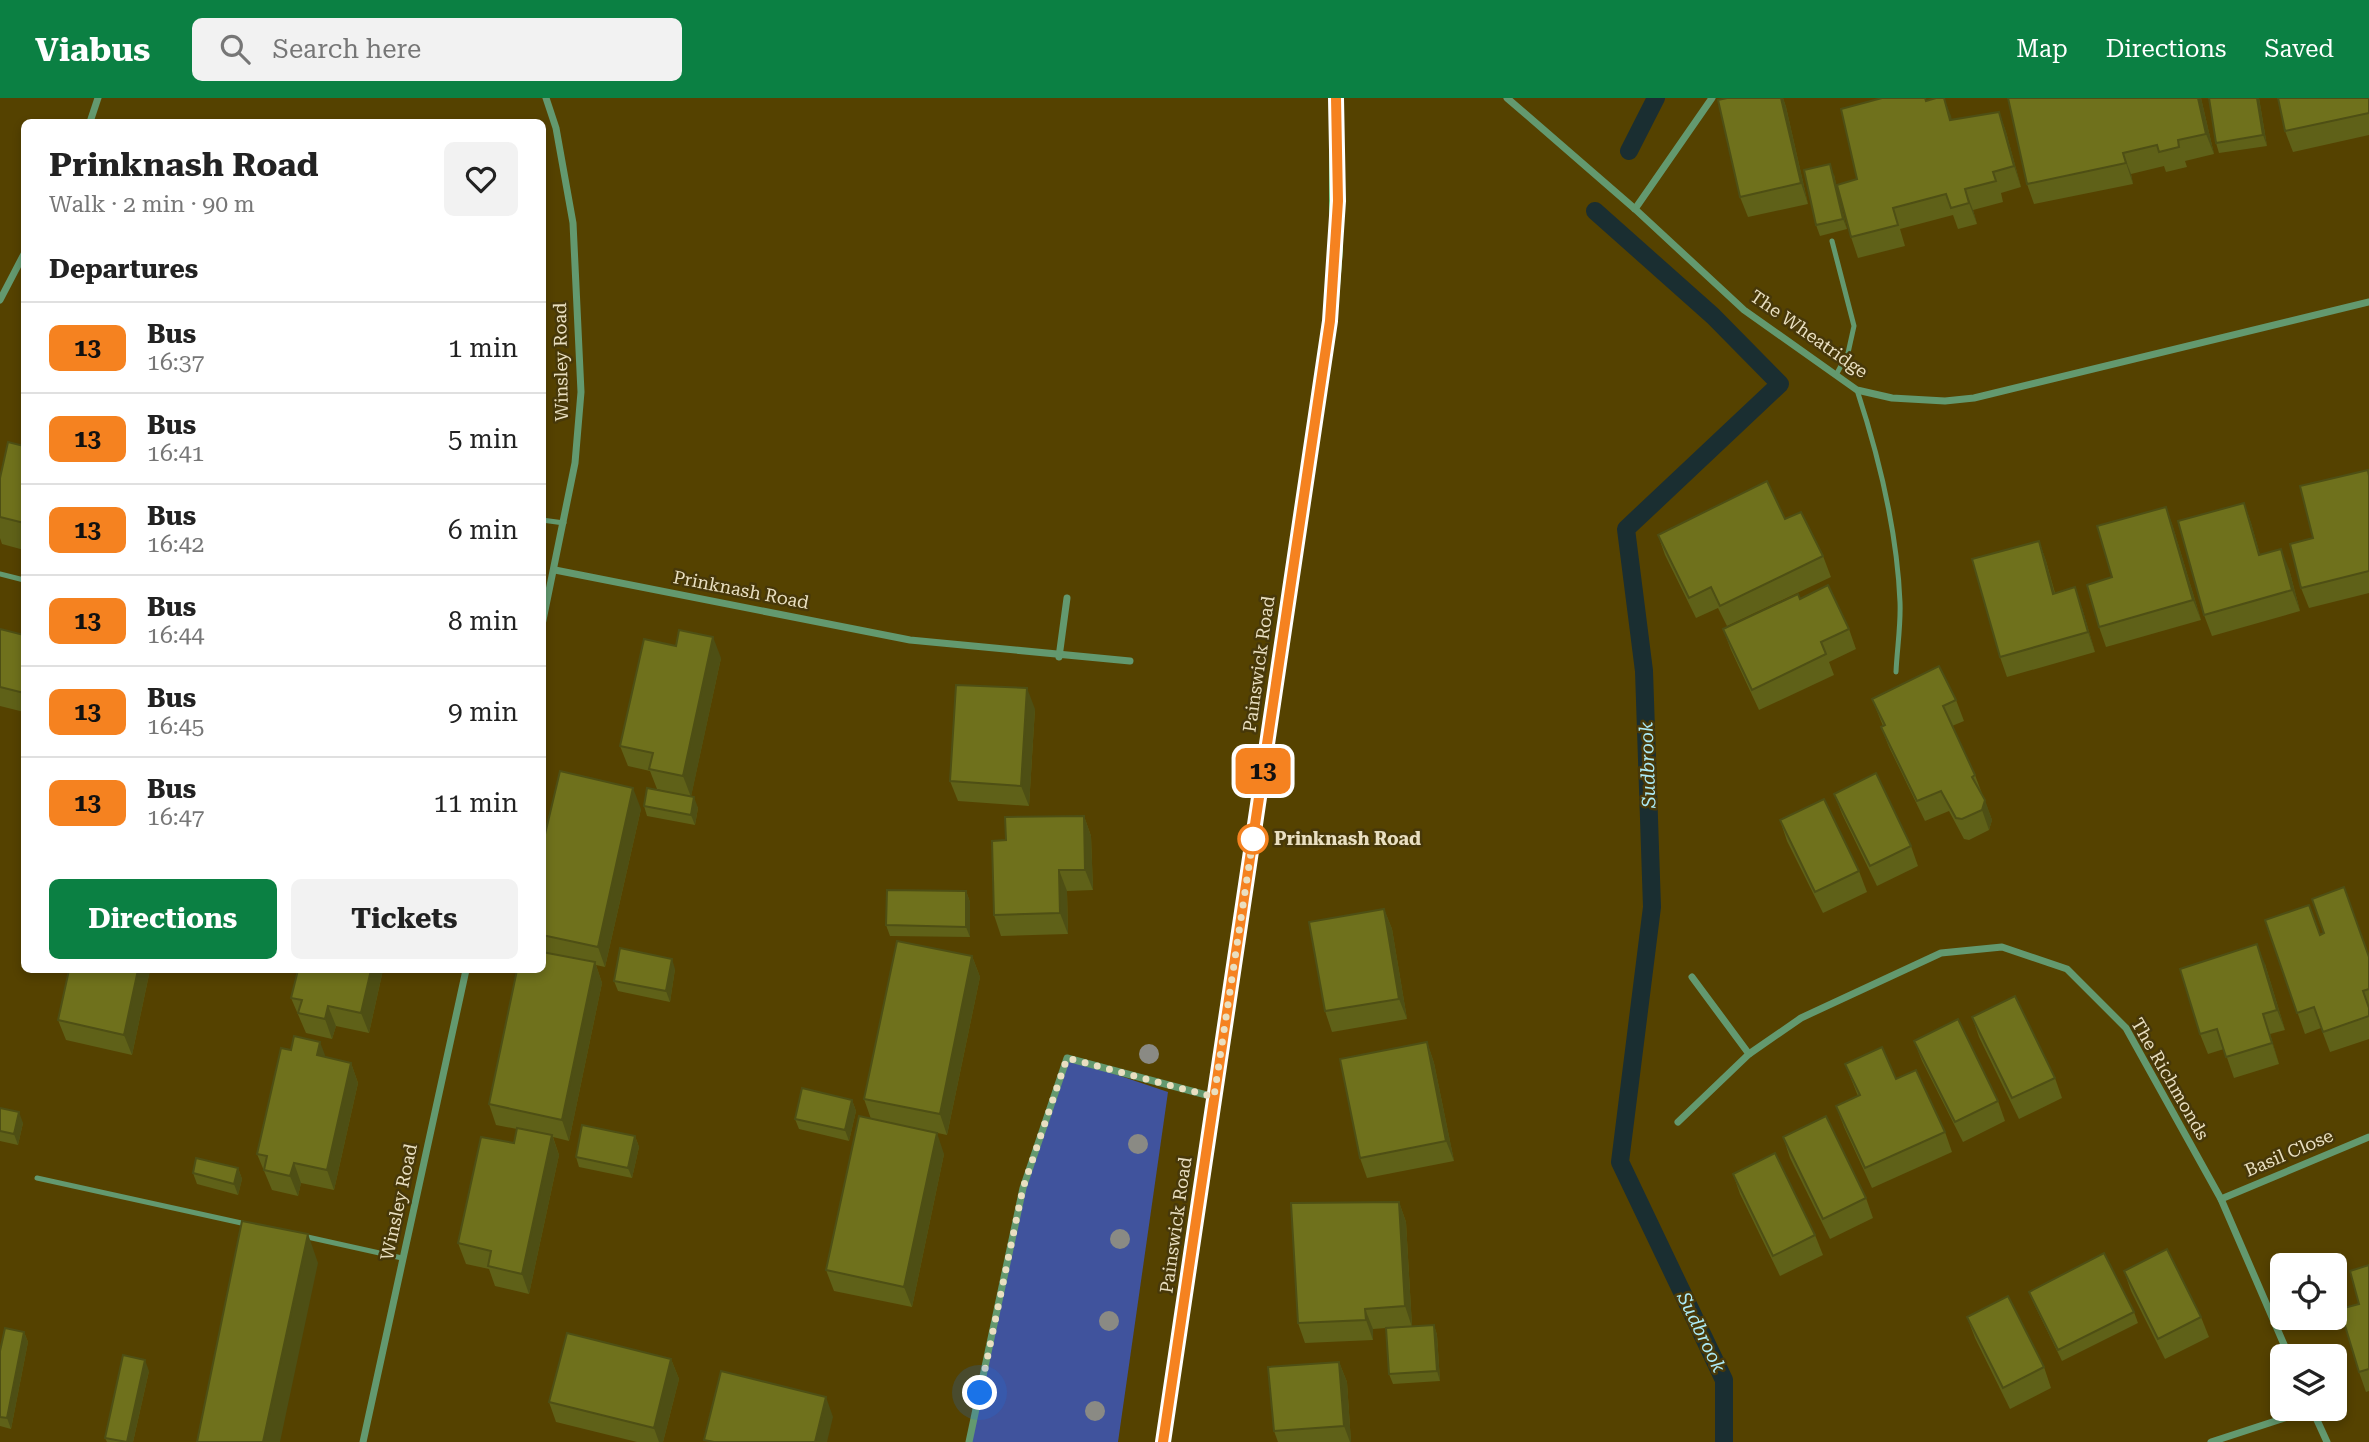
<!DOCTYPE html>
<meta charset="utf-8">
<style>
body{margin:0;font-family:"Roboto Serif",serif;background:#f2f2f2;color:#222;height:100vh;display:flex;flex-direction:column;font-size:26px;white-space:nowrap}
*{box-sizing:border-box;margin:0}
p{font-size:23px;color:#767676}
.icon{flex:none;width:38px;height:38px;fill:none;stroke:currentColor;stroke-width:2;stroke-linecap:round;stroke-linejoin:round}
.map{position:relative;flex:1;overflow:hidden}
.drawer{position:absolute;left:21px;top:21px;width:525px;height:854px;display:flex;flex-direction:column;background:#fff;border-radius:10px;box-shadow:0 4px 10px #0003}
.drawer>*{flex:none}
.badge{padding:0 14px;border-radius:10px;font-size:24px;line-height:46px}
.controls{position:absolute;left:2270px;top:1155px;display:grid;gap:14px}
.controls a{display:grid;place-items:center;width:77px;height:77px;border-radius:10px;background:#fff;box-shadow:0 4px 10px #0003;font-size:35px}
.you{position:absolute;width:35px;height:35px;margin:-18px;border:5px solid #fff;border-radius:50%;background:#1a73e8;box-shadow:0 0 0 10px #1a73e833}
.map>.badge{position:absolute;translate:-50% -50%;box-shadow:0 0 0 4px #fff}
h2{padding:0 28px;font-size:26px;line-height:63px}
.round{display:grid;place-items:center;flex:none;width:74px;height:74px;border-radius:10px;background:#f2f2f2}
.headline{display:flex;align-items:center;justify-content:space-between;height:119px;padding:0 28px}
h1{font-size:33px;font-weight:700;line-height:52px}
.action{display:flex;gap:14px;margin-top:auto;padding:14px 28px}
.action a{flex:1;height:80px;border-radius:10px;background:#0b8043;color:#fff;font-size:28px;font-weight:700;line-height:80px;text-align:center}
.action a+a{background:#f2f2f2;color:#222}
ul{padding:0;list-style:none}
li{display:flex;align-items:center;gap:21px;height:91px;padding:0 28px;border-top:2px solid #e0e0e0}
li div{flex:1}
li b{display:block;font-size:26px}
li em{font-style:normal}
li .badge{min-width:77px;font-weight:700;text-align:center}
header{display:flex;align-items:center;gap:42px;box-sizing:border-box;height:98px;padding:0 35px;background:#0b8043;color:#fff}
header strong{font-size:33px}
nav{display:flex;gap:38px;margin-inline-start:auto;font-size:24px}
.search{width:490px;height:63px;background:#f2f2f2;display:flex;align-items:center;gap:18px;box-sizing:border-box;padding:0 24px;border-radius:10px;color:#767676;font-size:26px}
.map>svg:first-child{display:block}
.green{fill:#40539d}
.lines{fill:none;stroke-linecap:round;stroke-linejoin:round}
.stream{stroke:#1a2e31;stroke-width:18}
.lane{stroke:#63996f;stroke-width:5}
.street{stroke:#63996f;stroke-width:7}
.secondary{stroke:#6fc885;stroke-width:14}
.tree{fill:#8a8a84}
.wall{fill:#5f6118}
.shaded-wall{fill:#4e4f14}
.building{fill:#6f711c;stroke:#4e4f14;stroke-width:2}
.line-casing{stroke:#fff;stroke-width:16}
.line{stroke:#f58220;stroke-width:10}
.walk{stroke:#e9dfc1;stroke-width:7;stroke-dasharray:0 12.6}
.stop-dot{fill:#fff;stroke:#f58220;stroke-width:3.5}
.labels{text-anchor:middle;stroke-width:5;stroke-linejoin:round;paint-order:stroke}
.street-label{font-size:18px;fill:#e9dfc1;stroke:#473809}
.stop-label{font-size:18px;font-weight:bold;fill:#e9dfc1;stroke:#473809;text-anchor:start}
.water-label{font-size:19px;font-style:italic;fill:#adebf6;stroke:#473809}
</style>
<header>
<strong>Viabus</strong>
<div class="search"><svg class="icon" aria-label="search" viewBox="0 0 24 24"><circle cx="10" cy="10" r="6"/><path d="M15 15l6 6"/></svg>Search here</div>
<nav><a>Map</a><a>Directions</a><a>Saved</a></nav>
</header>
<div class="map">
<svg width="2369" height="1344" viewBox="0 0 2369 1344">
<rect width="100%" height="100%" fill="#554200"/>
<path class="green" d="M1067 960 1168 994 1118 1344H969L1023 1090Z"/>
<g class="lines">
<g class="stream">
<path d="M1629 53 1656 0"/>
<path d="M1595 113 1713 218 1780 286 1626 431 1644 573 1652 809 1620 1064 1724 1282V1344"/>
</g>
<g class="lane">
<path d="M1832 143 1854 228 1848 255 1836 277"/>
<path d="M1857 292C1879 359 1897 433 1900 504 1901 527 1897 551 1896 574"/>
<path d="M542 422 564 425"/>
<path d="M0 476 24 482"/>
<path d="M37 1080 246 1126"/>
<path d="M303 1138 402 1160"/>
</g>
<g class="street">
<path d="M1507 0 1635 111 1744 212 1857 292 1892 300 1945 303 1974 300 2369 204"/>
<path d="M90 24 98 0"/>
<path d="M1635 111 1712 0"/>
<path d="M0 202 24 156"/>
<path d="M555 472 910 542 1130 563"/>
<path d="M542 527 575 365 581 294 573 125 556 30 546 0"/>
<path d="M1059 559 1067 500"/>
<path d="M1692 879 1749 956"/>
<path d="M1678 1024 1749 956 1801 920 1941 855 2002 849 2067 871 2126 930 2221 1101 2289 1258"/>
<path d="M2221 1101 2369 1039"/>
<path d="M2312 1311 2327 1344"/>
<path d="M363 1344 466 872"/>
<path d="M969 1344 1023 1090 1067 960 1214 999"/>
<path d="M2211 1344 2312 1311"/>
</g>
<path class="secondary" d="M1163 1344 1330 224 1336 151V0"/>
</g>
<g class="tree">
<circle cx="1149" cy="956" r="10"/>
<circle cx="1138" cy="1046" r="10"/>
<circle cx="1120" cy="1141" r="10"/>
<circle cx="1109" cy="1223" r="10"/>
<circle cx="1095" cy="1313" r="10"/>
</g>
<g class="wall">
<path d="M1727 0H1783L1786 9 1808 106 1748 119 1740 99Z"/>
<path d="M2201 0 2214 56 2185 63 2187 69 2166 74 2164 68 2131 76 2133 86 2034 106 2027 86Z"/>
<path d="M2259 0 2267 48 2219 55 2216 45Z"/>
<path d="M2369 0V37L2293 54 2285 33Z"/>
<path d="M1928 2 1952 22 1999 14 2006 34 2021 89 2001 95 2003 104 1973 112 1977 126 1958 131 1953 117 1900 131 1905 148 1858 160 1851 139Z"/>
<path d="M1834 77 1847 131 1820 138 1816 127Z"/>
<path d="M24 348V452L2 446 0 440V380Z"/>
<path d="M2369 376V495L2309 510 2301 490 2313 440Z"/>
<path d="M2244 405 2251 425 2260 457 2289 471 2300 513 2212 538 2204 517Z"/>
<path d="M2166 409 2173 429 2201 522 2106 549 2099 529 2112 479Z"/>
<path d="M1785 421 1823 458 1831 479 1727 528 1718 510 1696 520 1665 457 1658 437Z"/>
<path d="M2039 443 2046 463 2055 495 2082 510 2095 554 2007 579 2000 559Z"/>
<path d="M1800 501 1849 531 1856 551 1829 564 1834 577 1759 612 1731 552 1723 531Z"/>
<path d="M0 531 24 537V614L0 608Z"/>
<path d="M721 560 691 698 698 710 695 727 647 718 644 708 681 697 657 691 650 673 628 668 620 648Z"/>
<path d="M1872 601 1956 602 1964 623 1952 628 1975 677 1992 722 1989 732 1969 742 1964 741 1949 713 1925 723 1889 649 1881 629 1883 628Z"/>
<path d="M1035 611 1029 708 958 703 950 683Z"/>
<path d="M1834 696 1911 748 1918 768 1877 788 1842 716Z"/>
<path d="M641 711 605 869 596 867 602 885 569 1043 553 1039 559 1057 529 1196 495 1188 489 1171 466 1166 458 1145 514 1045 517 1031 496 1027 489 1006 542 872V749Z"/>
<path d="M1084 718 1091 738 1093 792 1067 793 1068 836 1001 838 994 817 1006 742Z"/>
<path d="M1780 722 1859 773 1867 794 1823 815 1787 743Z"/>
<path d="M966 793 970 804V839L890 838 886 827Z"/>
<path d="M1384 811 1392 831 1407 921 1332 934 1325 913Z"/>
<path d="M2265 822 2320 836 2369 858V941L2330 954 2321 930 2305 936Z"/>
<path d="M972 858 980 879 947 1037 910 1029 944 1056 912 1209 834 1193 826 1172 871 1021 864 1001Z"/>
<path d="M2265 866 2285 932 2270 936 2279 966 2234 980 2224 951 2208 956 2200 936Z"/>
<path d="M675 871 670 904 618 893 614 883Z"/>
<path d="M150 872 132 957 66 942 58 922Z"/>
<path d="M383 872 369 935 336 928 332 941 306 935 291 900Z"/>
<path d="M1972 919 2055 980 2062 1000 2019 1021 1979 939Z"/>
<path d="M1914 943 1998 1003 2005 1023 1963 1044 1922 963Z"/>
<path d="M1427 944 1434 965 1454 1063 1367 1080 1360 1060Z"/>
<path d="M326 959 351 965 358 985 334 1092 301 1085 298 1098 272 1092 257 1056Z"/>
<path d="M1845 966 1896 981 1945 1034 1952 1054 1872 1090 1844 1029 1836 1008 1858 998Z"/>
<path d="M852 1002 856 1013 849 1043 799 1031 795 1021Z"/>
<path d="M0 1010 23 1025 18 1047 0 1043Z"/>
<path d="M635 1038 639 1049 632 1080 579 1069 576 1059Z"/>
<path d="M1783 1039 1866 1100 1873 1120 1830 1141 1790 1060Z"/>
<path d="M238 1070 242 1081 238 1097 197 1086 193 1075Z"/>
<path d="M1733 1076 1815 1137 1823 1157 1780 1178 1740 1096Z"/>
<path d="M1399 1104 1406 1124 1412 1228 1434 1227 1437 1237 1440 1283 1393 1286 1389 1276 1386 1230 1373 1231V1242L1305 1245 1298 1225Z"/>
<path d="M2369 1167V1293L2366 1294 2359 1274V1206Z"/>
<path d="M2124 1173 2201 1219 2209 1239 2165 1261 2131 1193Z"/>
<path d="M2029 1194 2134 1214 2138 1225 2062 1263 2033 1204Z"/>
<path d="M1967 1219 2044 1269 2051 1290 2010 1311 1975 1240Z"/>
<path d="M24 1234 28 1244 11 1331 0 1328V1253Z"/>
<path d="M671 1261 679 1281 663 1344H637L556 1324 549 1304Z"/>
<path d="M1339 1264 1347 1284 1351 1344H1278L1274 1333Z"/>
<path d="M149 1273 133 1344H107L105 1340Z"/>
</g>
<g class="shaded-wall">
<path d="M1781 0H1783L1786 9 1808 106 1801 85Z"/>
<path d="M1944 0 1951 18 1957 43 1950 22Z"/>
<path d="M2198 0H2201L2214 56 2206 36Z"/>
<path d="M2257 0H2259L2267 48 2263 37Z"/>
<path d="M1999 14 2006 34 2021 89 2014 68Z"/>
<path d="M2123 55 2131 76 2133 86 2126 65Z"/>
<path d="M1830 66 1834 77 1847 131 1843 121Z"/>
<path d="M1965 91 1973 112 1977 126 1969 105Z"/>
<path d="M2244 405 2251 425 2266 477 2259 457Z"/>
<path d="M2166 409 2173 429 2201 522 2193 502Z"/>
<path d="M2039 443 2046 463 2060 516 2053 496Z"/>
<path d="M2281 451 2289 471 2300 513 2292 492Z"/>
<path d="M2075 489 2082 510 2095 554 2088 534Z"/>
<path d="M713 539 721 560 691 699 683 678Z"/>
<path d="M1027 590 1035 611 1029 708 1021 688Z"/>
<path d="M633 690 641 711 605 869 598 849Z"/>
<path d="M694 699 698 710 695 727 691 717Z"/>
<path d="M1985 702 1992 722 1989 732 1982 712Z"/>
<path d="M1084 718 1091 738 1093 792 1085 772Z"/>
<path d="M1059 772 1067 793 1068 836 1060 815Z"/>
<path d="M966 793 970 804V839L966 829Z"/>
<path d="M1384 811 1392 831 1407 921 1399 901Z"/>
<path d="M2257 846 2265 866 2285 932 2277 912Z"/>
<path d="M972 858 980 879 947 1037 940 1016Z"/>
<path d="M672 861 675 871 670 904 666 893Z"/>
<path d="M595 864 602 885 569 1043 562 1022Z"/>
<path d="M138 872H150L132 957 124 937Z"/>
<path d="M371 872H383L369 935 361 915Z"/>
<path d="M328 908 336 928 332 941 325 921Z"/>
<path d="M2263 916 2270 936 2279 966 2272 945Z"/>
<path d="M320 944 328 965 317 957Z"/>
<path d="M1427 944 1434 965 1454 1063 1446 1043Z"/>
<path d="M351 965 358 985 334 1092 327 1072Z"/>
<path d="M852 1002 856 1013 849 1043 845 1032Z"/>
<path d="M19 1014 23 1025 18 1047 14 1036Z"/>
<path d="M937 1035 944 1056 912 1209 904 1189Z"/>
<path d="M552 1037 559 1057 529 1196 522 1176Z"/>
<path d="M635 1038 639 1049 632 1080 628 1070Z"/>
<path d="M294 1065 301 1085 298 1098 290 1078Z"/>
<path d="M238 1070 242 1081 238 1097 234 1086Z"/>
<path d="M1399 1104 1406 1124 1412 1229 1405 1208Z"/>
<path d="M308 1136 318 1165 280 1344H263Z"/>
<path d="M1365 1211 1373 1231V1242L1366 1222Z"/>
<path d="M1434 1227 1437 1237 1440 1283 1437 1273Z"/>
<path d="M24 1234 28 1244 11 1331 7 1320Z"/>
<path d="M671 1261 679 1281 663 1344H659L654 1330Z"/>
<path d="M145 1262 149 1273 133 1344H127Z"/>
<path d="M1339 1264 1347 1284 1351 1344H1350L1344 1328Z"/>
<path d="M826 1299 833 1319 827 1344H815Z"/>
</g>
<g class="building">
<path d="M1727 0H1781L1801 85 1740 99 1718 2Z"/>
<path d="M1882 0H1925L1926 3 1936 0H1944L1950 22 1999 14 2014 68 1993 74 1996 83 1965 91 1969 105 1951 110 1946 96 1893 110 1898 127 1851 139 1837 87 1857 81 1841 11Z"/>
<path d="M2008 0H2198L2206 36 2178 42 2179 49 2159 54 2157 47 2123 55 2126 65 2027 86Z"/>
<path d="M2209 0H2257L2263 37 2216 45Z"/>
<path d="M2278 0H2369V15L2285 33Z"/>
<path d="M1830 66 1843 121 1816 127 1804 72Z"/>
<path d="M8 344 24 348V425L0 419V380Z"/>
<path d="M2368 372 2369 378V473L2301 490 2290 446 2313 440 2300 388Z"/>
<path d="M1767 383 1785 421 1801 414 1823 458 1720 508 1711 489 1689 500 1658 437Z"/>
<path d="M2244 405 2259 457 2281 451 2292 492 2204 517 2178 423Z"/>
<path d="M2166 409 2193 502 2099 529 2087 487 2112 479 2097 428Z"/>
<path d="M2039 443 2053 496 2075 489 2088 534 2000 559 1972 461Z"/>
<path d="M1828 487 1849 531 1821 544 1826 556 1752 592 1723 531 1798 496 1800 501Z"/>
<path d="M0 531 24 537V595L0 589Z"/>
<path d="M679 532 713 539 683 678 649 671 653 655 620 648 644 541 676 548Z"/>
<path d="M1939 568 1956 602 1943 608 1975 677 1972 679 1985 702 1982 712 1962 721 1956 720 1941 693 1917 703 1881 629 1885 627 1872 601Z"/>
<path d="M956 587 1027 590 1021 688 950 683Z"/>
<path d="M560 673 633 690 598 849 542 837V749Z"/>
<path d="M1876 675 1911 748 1870 768 1834 696Z"/>
<path d="M647 690 694 699 691 717 644 708Z"/>
<path d="M1824 701 1859 773 1815 794 1780 722Z"/>
<path d="M1084 718 1085 772H1059L1060 815 994 817 992 743 1006 742 1005 719Z"/>
<path d="M2344 789 2369 859V891L2363 893 2369 910V918L2323 934 2314 909 2297 915 2265 822 2309 807 2320 837 2324 835 2312 801Z"/>
<path d="M887 792 966 793V829L886 827Z"/>
<path d="M1384 811 1399 901 1325 913 1309 824Z"/>
<path d="M897 843 972 858 940 1016 864 1001Z"/>
<path d="M2257 846 2277 912 2263 916 2272 945 2226 959 2217 931 2200 936 2180 871Z"/>
<path d="M620 850 672 861 666 893 614 883Z"/>
<path d="M542 854 595 864 562 1022 489 1006 517 872H542Z"/>
<path d="M69 872H138L124 937 58 922Z"/>
<path d="M298 872H371L361 915 328 908 325 921 298 915 302 902 291 900Z"/>
<path d="M2015 898 2055 980 2012 1000 1972 919Z"/>
<path d="M1958 921 1998 1003 1955 1024 1914 943Z"/>
<path d="M294 938 320 944 317 957 351 965 327 1072 294 1065 290 1078 264 1072 267 1058 257 1056 281 950 291 952Z"/>
<path d="M1427 944 1446 1043 1360 1060 1340 961Z"/>
<path d="M1882 949 1896 981 1916 972 1945 1034 1865 1070 1836 1008 1860 997 1845 966Z"/>
<path d="M802 990 852 1002 845 1032 795 1021Z"/>
<path d="M0 1010 19 1014 14 1036 0 1033Z"/>
<path d="M859 1018 937 1035 904 1189 826 1172Z"/>
<path d="M1826 1018 1866 1100 1823 1121 1783 1039Z"/>
<path d="M582 1027 635 1038 628 1070 576 1059Z"/>
<path d="M517 1030 552 1037 522 1176 488 1168 491 1153 458 1145 481 1039 514 1045Z"/>
<path d="M1775 1055 1815 1137 1773 1158 1733 1076Z"/>
<path d="M196 1060 238 1070 234 1086 193 1075Z"/>
<path d="M1399 1104 1405 1208 1365 1211 1366 1222 1298 1225 1291 1105Z"/>
<path d="M242 1123 308 1136 263 1344H197Z"/>
<path d="M2167 1151 2201 1219 2158 1241 2124 1173Z"/>
<path d="M2104 1155 2134 1214 2058 1252 2029 1194Z"/>
<path d="M2369 1167V1271L2359 1274 2340 1211 2359 1206 2350 1173Z"/>
<path d="M2008 1198 2044 1269 2003 1290 1967 1219Z"/>
<path d="M1434 1227 1437 1273 1389 1276 1386 1230Z"/>
<path d="M5 1230 24 1234 7 1320 0 1319V1253Z"/>
<path d="M567 1235 671 1261 654 1330 549 1304Z"/>
<path d="M123 1257 145 1262 127 1344 105 1340Z"/>
<path d="M1339 1264 1344 1328 1274 1333 1268 1269Z"/>
<path d="M721 1273 826 1299 815 1344H714L704 1342Z"/>
</g>
<g class="lines">
<g class="line-casing">
<path id="line" d="M1163 1344 1330 223 1338 103 1336 0"/>
</g>
<use href="#line" class="line"/>
<path class="walk" d="M980 1295 1023 1090 1067 960 1214 999 1253 741"/>
</g>
<circle class="stop-dot" cx="1253" cy="741" r="14"/>
<g class="labels">
<g class="street-label">
<text transform="translate(1809 236) rotate(35)" y="6">The Wheatridge</text>
<text transform="translate(561 264) rotate(-91)" y="6">Winsley Road</text>
<text transform="translate(741 492) rotate(11)" y="6">Prinknash Road</text>
<text transform="translate(1259 566) rotate(-82)" y="6">Painswick Road</text>
<text transform="translate(2170 981) rotate(60)" y="6">The Richmonds</text>
<text transform="translate(2289 1055) rotate(-23)" y="6">Basil Close</text>
<text transform="translate(399 1104) rotate(-78)" y="6">Winsley Road</text>
<text transform="translate(1176 1127) rotate(-82)" y="6">Painswick Road</text>
</g>
<g class="stop-label">
<text x="1274" y="747">Prinknash Road</text>
</g>
<g class="water-label">
<text transform="translate(1647 667) rotate(-92)" y="7">Sudbrook</text>
<text transform="translate(1702 1234) rotate(64)" y="7">Sudbrook</text>
</g>
</g>
</svg>
<div class="controls">
<a><svg class="icon" aria-label="locate" viewBox="0 0 24 24"><circle cx="12" cy="12" r="6"/><path d="M12 2v4M12 18v4M2 12h4M18 12h4"/></svg></a>
<a><svg class="icon" aria-label="layers" viewBox="0 0 24 24"><path d="M12 4l9 5-9 5-9-5zM3 14l9 5 9-5"/></svg></a>
</div>
<div class="you" style="left:980px;top:1295px"></div>
<b class="badge" style="left:1263px;top:673px;background:#f58220;color:#111">13</b>
<section class="drawer">
<div class="headline"><div><h1>Prinknash Road</h1><p>Walk · 2 min · 90 m</p></div><a class="round"><svg class="icon" aria-label="heart" viewBox="0 0 24 24"><path d="M12 20l-8-8c-3-5 5-10 8-4 3-6 11-1 8 4z"/></svg></a></div>
<h2>Departures</h2>
<ul>
<li><span class="badge" style="background:#f58220;color:#111">13</span><div><b>Bus</b><p>16:37</p></div><em>1 min</em></li>
<li><span class="badge" style="background:#f58220;color:#111">13</span><div><b>Bus</b><p>16:41</p></div><em>5 min</em></li>
<li><span class="badge" style="background:#f58220;color:#111">13</span><div><b>Bus</b><p>16:42</p></div><em>6 min</em></li>
<li><span class="badge" style="background:#f58220;color:#111">13</span><div><b>Bus</b><p>16:44</p></div><em>8 min</em></li>
<li><span class="badge" style="background:#f58220;color:#111">13</span><div><b>Bus</b><p>16:45</p></div><em>9 min</em></li>
<li><span class="badge" style="background:#f58220;color:#111">13</span><div><b>Bus</b><p>16:47</p></div><em>11 min</em></li>
</ul>
<div class="action"><a>Directions</a><a>Tickets</a></div>
</section>
</div>
